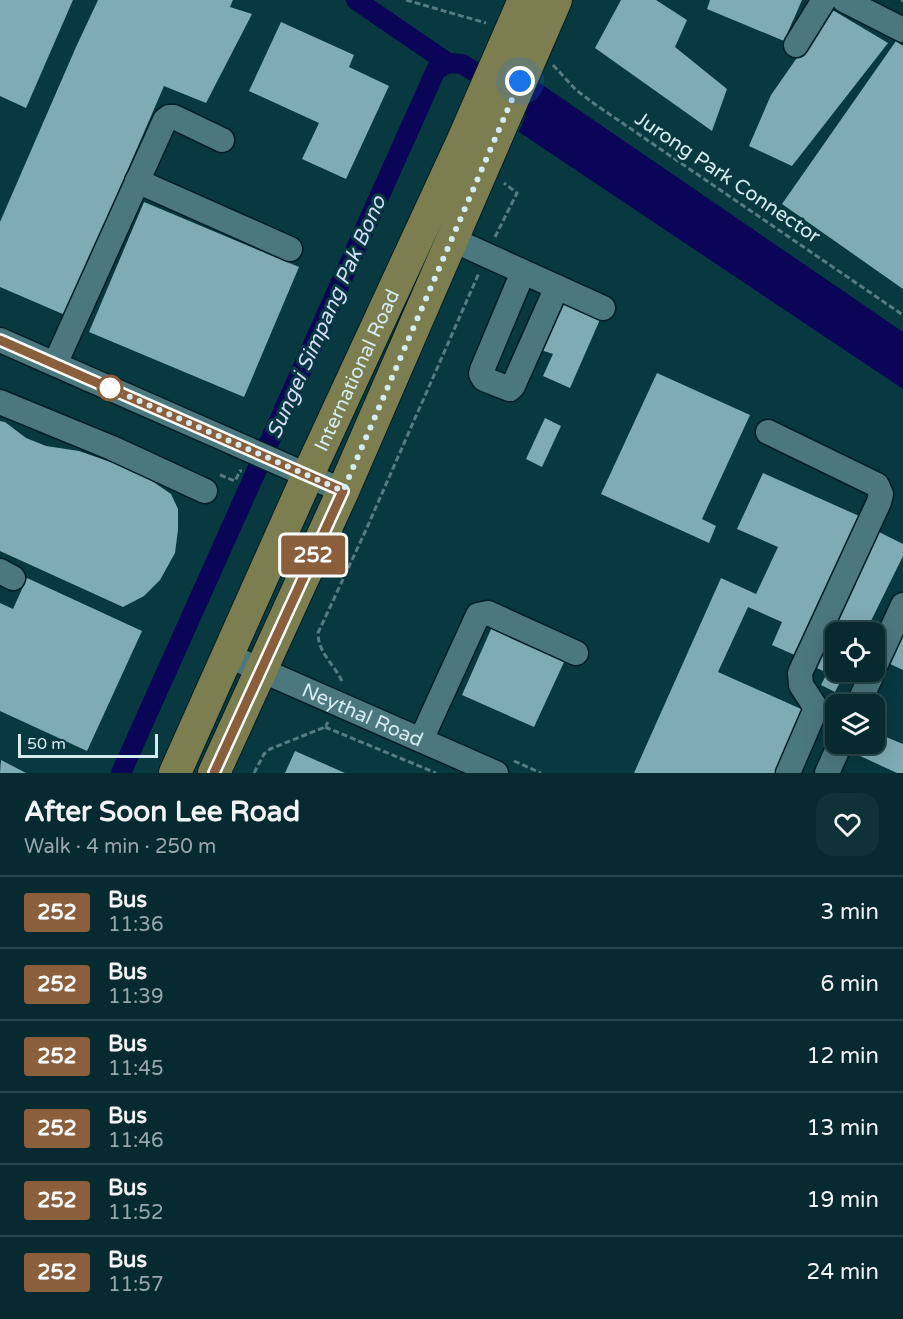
<!DOCTYPE html>
<meta charset="utf-8">
<style>
body{margin:0;font-family:"Varela Round",sans-serif;background:#0f3238;color:#f1f3f6;height:100vh;display:flex;flex-direction:column;font-size:22px;white-space:nowrap}
*{box-sizing:border-box;margin:0}
p{font-size:20px;color:#98a7ab}
.icon{flex:none;width:33px;height:33px;fill:none;stroke:currentColor;stroke-width:2;stroke-linecap:round;stroke-linejoin:round}
.map{position:relative;height:773px;overflow:hidden}
.side{display:flex;flex-direction:column;background:#062a30;flex:1}
.side>*{flex:none}
.badge{padding:0 12px;border-radius:4px;font-size:21px;line-height:39px}
.fabs{position:absolute;left:825px;top:622px;display:grid;gap:12px}
.fabs a{display:grid;place-items:center;width:60px;height:60px;border-radius:12px;background:#062a30;box-shadow:0 6px 24px #0002,0 0 0 2px #27464c;font-size:30px}
.scale{position:absolute;left:18px;bottom:15px;width:140px;box-sizing:border-box;padding-left:6px;border:3px solid #d4ebef;border-top:0;font-size:16px;line-height:21px;white-space:nowrap;color:#d4ebef;-webkit-text-stroke:4px #083840;paint-order:stroke}
.you{position:absolute;width:30px;height:30px;margin:-15px;border:4px solid #fff;border-radius:50%;background:#1a73e8;box-shadow:0 0 0 9px #1a73e833}
.map>.badge{position:absolute;translate:-50% -50%;box-shadow:0 0 0 3px #fff}
.round{display:grid;place-items:center;flex:none;width:63px;height:63px;border-radius:18px;background:#0f3238}
.summary{display:flex;align-items:center;justify-content:space-between;height:102px;padding:0 24px}
h1{font-size:28px;font-weight:700;line-height:45px}
ul{padding:0;list-style:none}
li{display:flex;align-items:center;gap:18px;height:72px;padding:0 24px;border-top:2px solid #27464c}
li div{flex:1}
li b{display:block;font-size:22px}
li em{font-style:normal}
li .badge{min-width:66px;font-weight:700;text-align:center}
.map>svg:first-child{display:block}
.water{fill:#0a0557}
.lines{fill:none;stroke-linecap:round;stroke-linejoin:round}
.canal{stroke:#0a0557;stroke-width:20}
.building{fill:#7eabb4}
.minor-casing{stroke:#001e24;stroke-width:27}
.major-casing{stroke:#001e24;stroke-width:34}
.path{stroke:#567c83;stroke-width:3;stroke-dasharray:6 3;stroke-linecap:butt}
.minor{stroke:#4b777f;stroke-width:24}
.major{stroke:#7d7e50;stroke-width:32}
.line-casing{stroke:#fff;stroke-width:14}
.line{stroke:#8b5e3c;stroke-width:9}
.walk{stroke:#d4ebef;stroke-width:6;stroke-dasharray:0 10.8}
.stop-dot{fill:#fff;stroke:#8b5e3c;stroke-width:3}
.labels{text-anchor:middle;stroke-width:6;stroke-linejoin:round;paint-order:stroke}
.street-label{font-size:20px;fill:#d4ebef;stroke:#083840}
.water-label{font-size:21px;font-style:italic;fill:#d2dcf8;stroke:#083840}
</style>
<div class="map">
<svg width="903" height="773" viewBox="0 0 903 773">
<rect width="100%" height="100%" fill="#083840"/>
<path class="water" d="M538 82 903 332V389L519 132Z"/>
<g class="lines">
<g class="canal">
<path d="M356 0 448 63 462 64 529 105"/>
<path d="M121 773 436 70 448 63"/>
</g>
</g>
<g class="building">
<path d="M0 0H73L26 108 0 96Z"/>
<path d="M98 0H233L230 7 252 14 206 103 164 86 65 315 0 287V222L76 47Z"/>
<path d="M621 0H656L687 20 675 47 727 89 712 131 595 48Z"/>
<path d="M710 0H802L784 41 707 9Z"/>
<path d="M831 9 888 43 792 166 749 146 771 95Z"/>
<path d="M281 22 354 55 349 67 389 86 346 179 302 159 319 123 249 91Z"/>
<path d="M896 41 903 46V289L782 204Z"/>
<path d="M144 202 299 267 244 397 89 332Z"/>
<path d="M564 298 602 315 570 388 543 376 553 354 541 350Z"/>
<path d="M657 373 750 415 702 519 716 526 709 543 601 494Z"/>
<path d="M545 418 561 426 542 467 526 459Z"/>
<path d="M0 421 5 422 26 438 46 446 79 451 139 472 171 494 178 509V530L175 553 160 580 144 596 123 607 0 551Z"/>
<path d="M763 473 868 520 806 660 772 645 782 622 748 607 718 672 810 713 783 773H634L721 578 756 594 778 547 737 529Z"/>
<path d="M879 532 903 544V556L865 633H836V672H845L835 692 821 685 827 673 813 666Z"/>
<path d="M27 578 142 631 87 751 0 711V603L13 609Z"/>
<path d="M492 627 565 660 534 727 462 695Z"/>
<path d="M903 629V670L888 663Z"/>
<path d="M874 732 903 744V773H897L858 755 863 744H874Z"/>
<path d="M295 751 345 773H285Z"/>
<path d="M1 760 26 773H0Z"/>
</g>
<g class="lines">
<g class="minor-casing">
<g id="minor">
<path d="M844 0 903 30"/>
<path d="M796 45 824 0"/>
<path d="M137 181 290 249"/>
<path d="M451 239 603 308"/>
<path d="M523 272 482 370 481 374 484 379 507 388 510 389 513 386 557 287"/>
<path d="M0 340 343 491"/>
<path d="M55 364 165 120 169 117H174L222 140"/>
<path d="M0 402 112 448 205 491"/>
<path d="M768 432 877 485 881 494 879 502 800 673 801 685 816 708 788 773"/>
<path d="M0 571 13 578"/>
<path id="s1" d="M229 656 496 773"/>
<path d="M874 668 903 605"/>
<path d="M858 705 873 672"/>
<path d="M421 740 478 615 488 613 576 653"/>
<path d="M827 773 840 744"/>
</g>
</g>
<g class="major-casing">
<g id="major">
<path id="s2" d="M175 773 308 475 463 140 524 0"/>
<path d="M214 773 343 491 556 0"/>
</g>
</g>
<g class="path">
<path d="M406 0 486 23"/>
<path d="M901 0 903 1"/>
<path d="M553 65 576 90 596 105 903 315"/>
<path d="M495 237 517 193 504 183"/>
<path d="M220 475 235 481 240 471H242"/>
<path d="M342 681C334 664 318 653 318 633L365 532 479 273"/>
<path d="M325 727 436 773"/>
<path d="M514 761 541 773"/>
<path d="M254 773 264 754 270 749 325 727 328 722"/>
</g>
<use href="#minor" class="minor"/>
<use href="#major" class="major"/>
</g>
<g class="lines">
<g class="line-casing">
<path id="line" d="M0 340 343 491 214 773"/>
</g>
<use href="#line" class="line"/>
<path class="walk" d="M110 388 343 491 520 81"/>
</g>
<circle class="stop-dot" cx="110" cy="388" r="12"/>
<g class="labels">
<g class="street-label">
<text transform="translate(728 177) rotate(34)" y="7">Jurong Park Connector</text>
<text dy="7" stroke="none"><textPath href="#s2" startOffset="442">International Road</textPath></text>
<text dy="7" stroke="none"><textPath href="#s1" startOffset="146">Neythal Road</textPath></text>
</g>
<g class="water-label">
<text transform="translate(326 317) rotate(-66)" y="7">Sungei Simpang Pak Bono</text>
</g>
</g>
</svg>
<div class="fabs">
<a><svg class="icon" aria-label="locate" viewBox="0 0 24 24"><circle cx="12" cy="12" r="6"/><path d="M12 2v4M12 18v4M2 12h4M18 12h4"/></svg></a>
<a><svg class="icon" aria-label="layers" viewBox="0 0 24 24"><path d="M12 4l9 5-9 5-9-5zM3 14l9 5 9-5"/></svg></a>
</div>
<div class="scale">50 m</div>
<div class="you" style="left:520px;top:81px"></div>
<b class="badge" style="left:313px;top:555px;background:#8b5e3c;color:#fff">252</b>
</div>
<section class="side">
<div class="summary"><div><h1>After Soon Lee Road</h1><p>Walk · 4 min · 250 m</p></div><a class="round"><svg class="icon" aria-label="heart" viewBox="0 0 24 24"><path d="M12 20l-8-8c-3-5 5-10 8-4 3-6 11-1 8 4z"/></svg></a></div>
<ul>
<li><span class="badge" style="background:#8b5e3c;color:#fff">252</span><div><b>Bus</b><p>11:36</p></div><em>3 min</em></li>
<li><span class="badge" style="background:#8b5e3c;color:#fff">252</span><div><b>Bus</b><p>11:39</p></div><em>6 min</em></li>
<li><span class="badge" style="background:#8b5e3c;color:#fff">252</span><div><b>Bus</b><p>11:45</p></div><em>12 min</em></li>
<li><span class="badge" style="background:#8b5e3c;color:#fff">252</span><div><b>Bus</b><p>11:46</p></div><em>13 min</em></li>
<li><span class="badge" style="background:#8b5e3c;color:#fff">252</span><div><b>Bus</b><p>11:52</p></div><em>19 min</em></li>
<li><span class="badge" style="background:#8b5e3c;color:#fff">252</span><div><b>Bus</b><p>11:57</p></div><em>24 min</em></li>
</ul>
</section>
